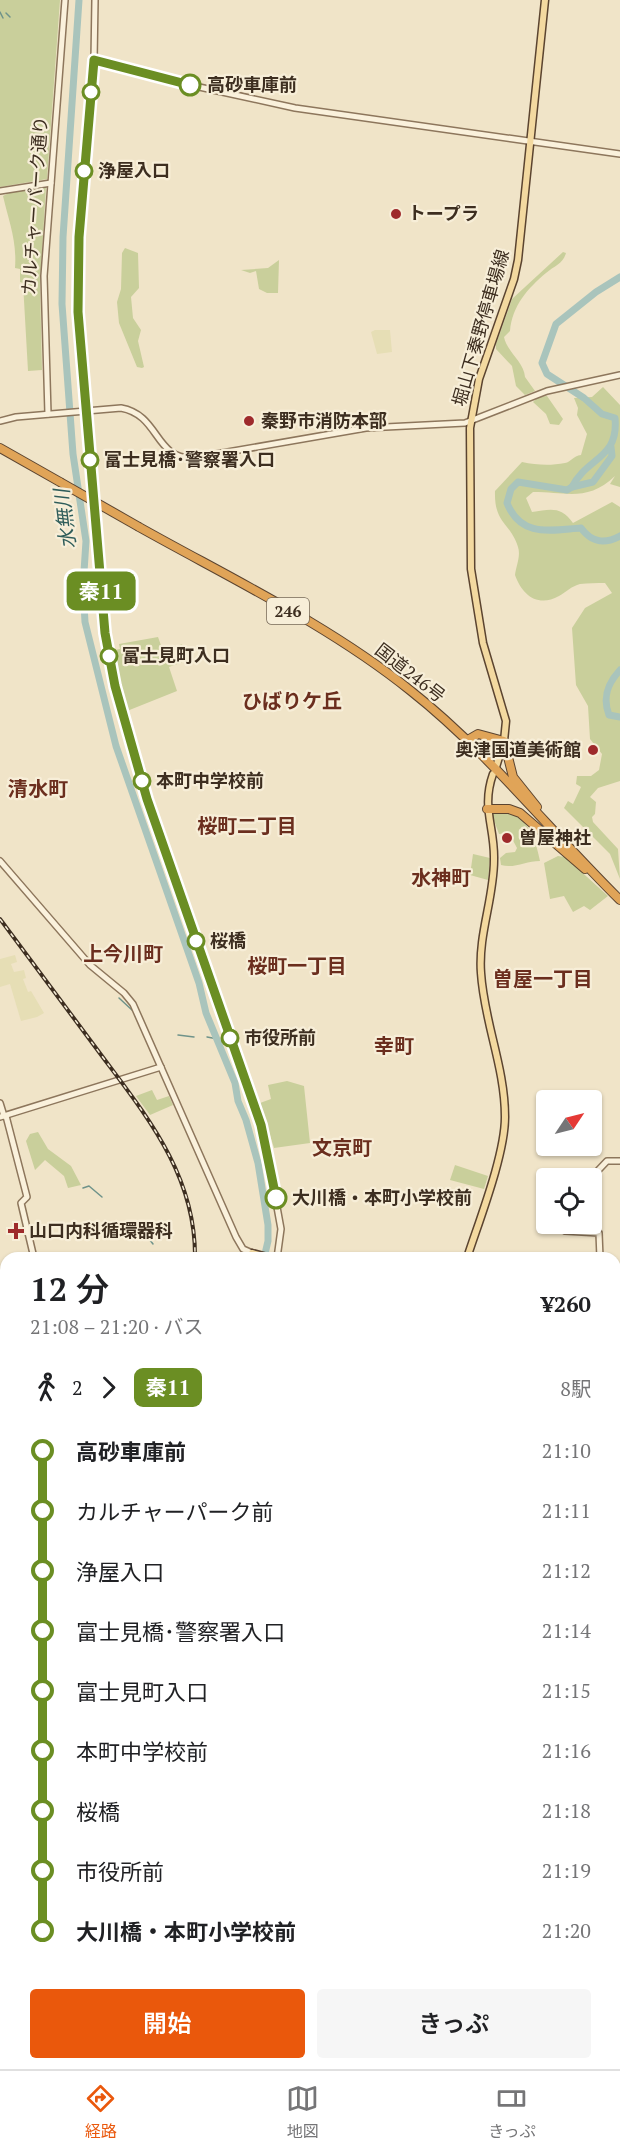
<!DOCTYPE html>
<html lang="ja">
<meta charset="utf-8">
<style>
body{margin:0;font-family:"PT Serif","Noto Sans JP",serif;background:#f6f6f6;color:#202124;height:100vh;display:flex;flex-direction:column;font-size:22px;white-space:nowrap}
*{box-sizing:border-box;margin:0}
p{font-size:20px;color:#757577}
.icon{flex:none;width:33px;height:33px;fill:none;stroke:currentColor;stroke-width:2;stroke-linecap:round;stroke-linejoin:round}
.map{position:relative;flex:1;overflow:hidden}
.side{position:absolute;left:0px;top:1252px;width:621px;height:818px;display:flex;flex-direction:column;background:#fff;border-radius:18px 18px 0 0;box-shadow:0 2px 4px #0004}
.side>*{flex:none}
.badge{padding:0 12px;border-radius:9px;font-size:21px;line-height:39px}
.needle{width:39px;rotate:55deg}
.controls{position:absolute;left:536px;top:1090px;display:grid;gap:12px}
.controls a{display:grid;place-items:center;width:66px;height:66px;border-radius:6px;background:#fff;box-shadow:0 2px 4px #0004;font-size:30px}
.map>.badge{position:absolute;translate:-50% -50%;box-shadow:0 0 0 3px #fff}
.legs{display:flex;align-items:center;gap:9px;height:66px;padding:0 30px;font-size:20px}
.legs p{margin-inline-start:auto}
.head{display:flex;align-items:center;justify-content:space-between;height:102px;padding:0 30px}
h1{font-size:33px;font-weight:600;line-height:45px}
.action{display:flex;gap:12px;margin-top:auto;padding:12px 30px}
.action a{flex:1;height:69px;border-radius:6px;background:#ea580c;color:#fff;font-size:24px;font-weight:600;line-height:69px;text-align:center}
.action a+a{background:#f6f6f6;color:#202124}
ul{padding:0 30px;list-style:none}
li{display:flex;align-items:center;gap:21px;height:60px;font-size:22px}
li i{display:grid;place-items:center;width:9px;height:100%;margin:0 8px;background:currentColor}
li i::after{content:'';width:15px;height:15px;margin:-8px;border:4px solid;border-radius:50%;background:#fff}
li p{margin-inline-start:auto}
li:first-child i{background:linear-gradient(#0000 50%,currentColor 0)}
li:last-child i{background:linear-gradient(currentColor 50%,#0000 0)}
.tab-bar{display:flex;justify-content:space-around;align-items:center;height:84px;border-top:2px solid #e0e0e0;background:#fff;font-size:16px;color:#757577}
.tab-bar a{display:grid;justify-items:center;gap:3px}
.tab-bar .active{color:#ea580c}
.map>svg:first-child{display:block}
.farmland{fill:#e6deb5}
.green{fill:#c9cf9b}
.lines{fill:none;stroke-linecap:round;stroke-linejoin:round}
.stream{stroke:#6f938a;stroke-width:1.5}
.river{stroke:#a9c4bc;stroke-width:7}
.minor-casing{stroke:#8d765c;stroke-width:8}
.major-casing{stroke:#5b4430;stroke-width:9}
.highway-casing{stroke:#5b4430;stroke-width:10}
.minor{stroke:#faf1dc;stroke-width:5}
.major{stroke:#f3d9a0;stroke-width:6}
.highway{stroke:#e0a458;stroke-width:8}
.rail-casing{stroke:#3d2e20;stroke-width:4}
.rail{stroke:#f7eed8;stroke-width:1.5;stroke-dasharray:4.5;stroke-linecap:butt}
.highway-bridge-casing{stroke:#5b4430;stroke-width:10;stroke-linecap:butt}
.highway-bridge{stroke:#e0a458;stroke-width:8}
.line-1-casing{stroke:#fff;stroke-width:14}
.line-1{stroke:#6b8e23;stroke-width:9}
.stop-1-dot{fill:#fff;stroke:#6b8e23;stroke-width:3}
.poi-dot{fill:#9e2a2b;stroke:#f7eed8;stroke-width:2}
.labels{text-anchor:middle;stroke-width:4.5;stroke-linejoin:round;paint-order:stroke}
.shield{fill:#f7eed8;stroke:#756857;stroke-width:1.5}
.shield-label{font-size:16px;font-weight:bold;fill:#3d2e20}
.stop-label{font-size:18px;font-weight:bold;fill:#3d2e20;stroke:#f7eed8;text-anchor:start}
.street-label{font-size:18px;fill:#3d2e20;stroke:#f7eed8}
.poi-label{font-size:18px;font-weight:bold;fill:#3d2e20;stroke:#f7eed8;text-anchor:start}
.water-label{font-size:20px;font-style:italic;fill:#2f5d5a;stroke:#f7eed8}
.neighbourhood-label{font-size:20px;font-weight:bold;fill:#6b2e1e;stroke:#f7eed8}
</style>
<div class="map">
<svg width="620" height="2069" viewBox="0 0 620 2069">
<rect width="100%" height="100%" fill="#f0e4c8"/>
<g class="farmland">
<path d="M375 330H390L392 352 377 354 371 332Z"/>
<path d="M15 955 17 962 11 964 14 972 24 970 26 978 23 979 28 992 31 991 44 1013 37 1017 21 1021 10 984 0 987V959Z"/>
</g>
<g class="green">
<path d="M0 0H60L47 179 0 187Z"/>
<path d="M46 187 40 285 42 370 28 371 23 283 20 282V269L15 268C17 241 9 222 3 196L13 191Z"/>
<path d="M125 248 138 253 139 288 131 297 133 318 141 330 138 341 144 367 142 368 137 367 119 323 117 302 121 289 122 253Z"/>
<path d="M563 252 566 253C563 264 554 266 546 273 528 288 512 306 510 331L504 337C507 352 524 362 525 377L535 391 525 395 516 386 512 366 496 349V344L512 299Z"/>
<path d="M279 260 278 293H267L259 289 256 271 250 273 241 270 268 268Z"/>
<path d="M603 387 620 405V487L610 484 615 476C588 502 567 492 533 492L526 498 532 512C551 509 561 506 573 523L612 502 620 507V781L598 788 590 797 596 802 595 814 592 817 593 822 618 849 620 879 610 854 564 808 568 801 573 804 581 787 576 784 577 776H591L599 770 602 754 590 739 588 706 576 685 572 628 585 608 612 593 605 583C597 583 588 583 580 584 572 586 566 592 559 596 538 608 522 595 515 575 516 566 521 556 518 547 510 522 494 524 495 491L522 462C536 465 550 466 565 463 571 462 573 456 581 455L587 434 577 415 578 408 574 398 592 397Z"/>
<path d="M547 396 563 419 559 425 550 424 546 414 533 402 538 397Z"/>
<path d="M158 637 163 651 182 644 188 660 169 667 177 691 127 711 118 679 115 650 120 649 119 644Z"/>
<path d="M510 810C529 822 536 840 540 861 526 861 514 869 501 865L500 858 506 853 515 852 517 848 509 833 499 834 492 815 494 811Z"/>
<path d="M473 854 490 858 488 880 470 875Z"/>
<path d="M558 856 565 857 608 896 590 910 584 906 573 912 564 896 550 899 544 863Z"/>
<path d="M287 1081 304 1086 310 1143 274 1148 260 1103 271 1099 268 1085Z"/>
<path d="M152 1090 157 1100 169 1096 173 1105 150 1115 136 1096Z"/>
<path d="M38 1132 48 1149 71 1166 81 1185 68 1188 64 1176 45 1160 35 1170 26 1141 30 1134Z"/>
<path d="M455 1165 488 1176 484 1189 450 1180Z"/>
<path d="M620 1727V2069H527L530 2064 540 2066 542 2064H615V1731Z"/>
</g>
<g class="lines">
<g class="stream">
<path d="M0 12 3 18"/>
<path d="M6 13 10 17"/>
<path d="M119 998 132 1010"/>
<path d="M178 1035 194 1037"/>
<path d="M207 1037 218 1039"/>
<path d="M83 1188 89 1186 102 1197"/>
<path d="M127 1231 146 1235 153 1244"/>
</g>
<g class="river">
<path d="M79 0 63 237 62 304 73 454 86 541 83 587 85 622 116 746 199 983 206 1013 235 1083 238 1101 246 1120 258 1163 268 1225V1241L264 1258"/>
<path d="M620 277 596 292 556 324 542 363 547 374 584 398 602 414 615 418C619 459 587 457 572 487L567 490 518 482 511 489 507 503C521 538 551 530 581 528 592 543 605 544 620 536"/>
<path d="M572 487 593 482 612 456 611 447"/>
<path d="M620 670C608 683 602 697 609 715L620 717"/>
<path d="M0 1486 6 1487"/>
<path d="M615 1530H620"/>
<path d="M615 1729 620 1721"/>
</g>
<g class="minor-casing">
<g id="minor">
<path d="M95 0 94 60 79 237 78 312 105 633 115 686 147 799 265 1141 281 1229 277 1258"/>
<path d="M94 60 158 78 295 108 620 154"/>
<path d="M0 191 51 183"/>
<path d="M48 414 44 276 65 0"/>
<path d="M0 421 16 417 121 408C160 415 154 459 193 458L366 428 465 423 547 391 620 375"/>
<path d="M0 861 90 965 124 993 133 1004 236 1237 243 1249 252 1253"/>
<path d="M0 1103 4 1116"/>
<path d="M6 1116 27 1197 21 1203 34 1258"/>
<path d="M0 1117 161 1067"/>
<path d="M590 1179 607 1161H620"/>
<path d="M568 1224 565 1231 599 1233 600 1258"/>
<path d="M0 1473 6 1474"/>
<path d="M615 1505 620 1508"/>
<path d="M0 1547 6 1539"/>
<path d="M0 1738 6 1729"/>
<path d="M0 1949 6 1946"/>
<path d="M102 2064 104 2069"/>
<path d="M487 2064 490 2069"/>
<path d="M7 2069 14 2064"/>
</g>
</g>
<g class="major-casing">
<g id="major">
<path d="M496 767 504 741 506 721 483 643 471 569 470 428 479 379 514 279 518 260 545 0"/>
<path d="M251 1258 252 1253 271 1258"/>
<path d="M467 1258C479 1221 505 1155 505 1117 505 1067 484 1022 481 973 478 935 494 898 494 860 495 827 481 808 493 774"/>
<path d="M615 1337 620 1338"/>
<path d="M615 1674 620 1670"/>
<path d="M0 2026 6 2022"/>
<path d="M0 2031 6 2027"/>
<path d="M463 2064 465 2069"/>
</g>
</g>
<g class="highway-casing">
<g id="highway">
<path d="M0 448 60 482"/>
<path d="M139 527C230 578 329 625 411 691 487 751 551 832 620 900"/>
<path d="M466 741 478 734 504 741 513 777 537 807"/>
<path d="M487 809H509L520 813 585 869"/>
</g>
</g>
<use href="#minor" class="minor"/>
<use href="#major" class="major"/>
<use href="#highway" class="highway"/>
<g class="rail-casing">
<g id="rail">
<path d="M0 919C32 962 64 1005 96 1048 144 1113 196 1173 195 1258"/>
<path d="M241 2064 245 2069"/>
</g>
</g>
<use href="#rail" class="rail"/>
<g class="highway-bridge-casing">
<path id="highway-bridge" d="M60 482 139 527"/>
</g>
<use href="#highway-bridge" class="highway-bridge"/>
</g>
<g class="lines">
<g class="line-1-casing">
<path id="line-1" d="M190 85 94 60 79 237 78 312 105 633 115 686 147 799 261 1125 276 1198"/>
</g>
<use href="#line-1" class="line-1"/>
</g>
<g class="stop-1-dot">
<circle cx="190" cy="85" r="10"/>
<circle cx="91" cy="92" r="8"/>
<circle cx="84" cy="171" r="8"/>
<circle cx="90" cy="460" r="8"/>
<circle cx="109" cy="656" r="8"/>
<circle cx="142" cy="781" r="8"/>
<circle cx="196" cy="941" r="8"/>
<circle cx="230" cy="1038" r="8"/>
<circle cx="276" cy="1198" r="10"/>
</g>
<g class="poi-dot">
<circle cx="396" cy="214" r="6"/>
<circle cx="249" cy="421" r="6"/>
<circle cx="593" cy="750" r="6"/>
<circle cx="507" cy="838" r="6"/>
<path d="M13 1222h6v6h6v6h-6v6h-6v-6h-6v-6h6z"/>
</g>
<g class="labels">
<rect class="shield" x="267" y="598" width="42" height="26" rx="4.5"/>
<g class="shield-label">
<text x="288" y="617">246</text>
</g>
<g class="stop-label">
<text x="207" y="91">高砂車庫前</text>
<text x="98" y="177">浄屋入口</text>
<text x="104" y="466">富士見橋･警察署入口</text>
<text x="122" y="662">富士見町入口</text>
<text x="156" y="787">本町中学校前</text>
<text x="210" y="947">桜橋</text>
<text x="244" y="1044">市役所前</text>
<text x="292" y="1204">大川橋・本町小学校前</text>
</g>
<g class="street-label">
<text transform="translate(35 206) rotate(-86)" y="6">カルチャーパーク通り</text>
<text transform="translate(481 328) rotate(-74)" y="6">堀山下秦野停車場線</text>
<text transform="translate(410 673) rotate(38)" y="6">国道246号</text>
</g>
<g class="poi-label">
<text x="408" y="220">トープラ</text>
<text x="261" y="427">秦野市消防本部</text>
<text x="581" y="756" text-anchor="end">奥津国道美術館</text>
<text x="519" y="844">曽屋神社</text>
<text x="29" y="1237">山口内科循環器科</text>
</g>
<g class="water-label">
<text transform="translate(65 519) rotate(-97)" y="7">水無川</text>
</g>
<g class="neighbourhood-label">
<text x="292" y="708">ひばりケ丘</text>
<text x="38" y="796">清水町</text>
<text x="247" y="833">桜町二丁目</text>
<text x="441" y="885">水神町</text>
<text x="123" y="961">上今川町</text>
<text x="297" y="973">桜町一丁目</text>
<text x="543" y="986">曽屋一丁目</text>
<text x="394" y="1053">幸町</text>
<text x="342" y="1155">文京町</text>
</g>
</g>
</svg>
<div class="controls">
<a><svg class="needle" viewBox="-14 -14 28 28"><path d="M0-13l5 13h-10z" fill="#e53935"/><path d="M0 13l5-13h-10z" fill="#757577"/></svg></a>
<a><svg class="icon" aria-label="locate" viewBox="0 0 24 24"><circle cx="12" cy="12" r="6"/><path d="M12 2v4M12 18v4M2 12h4M18 12h4"/></svg></a>
</div>
<b class="badge" style="left:101px;top:591px;background:#6b8e23;color:#fff">秦11</b>
<section class="side">
<div class="head"><div><h1>12 分</h1><p>21:08 – 21:20 · バス</p></div><b>¥260</b></div>
<div class="legs"><svg class="icon" aria-label="walk" viewBox="0 0 24 24"><circle cx="13" cy="4" r="2"/><path d="M13 8l-2 6 4 7M11 14l-3 7M7 12l3-4h3l4 4"/></svg>2<svg class="icon" aria-label="forward" viewBox="0 0 24 24"><path d="M9 5l7 7-7 7"/></svg><b class="badge" style="background:#6b8e23;color:#fff">秦11</b><p>8駅</p></div>
<ul>
<li><i style="color:#6b8e23"></i><b>高砂車庫前</b><p>21:10</p></li>
<li><i style="color:#6b8e23"></i><span>カルチャーパーク前</span><p>21:11</p></li>
<li><i style="color:#6b8e23"></i><span>浄屋入口</span><p>21:12</p></li>
<li><i style="color:#6b8e23"></i><span>富士見橋･警察署入口</span><p>21:14</p></li>
<li><i style="color:#6b8e23"></i><span>富士見町入口</span><p>21:15</p></li>
<li><i style="color:#6b8e23"></i><span>本町中学校前</span><p>21:16</p></li>
<li><i style="color:#6b8e23"></i><span>桜橋</span><p>21:18</p></li>
<li><i style="color:#6b8e23"></i><span>市役所前</span><p>21:19</p></li>
<li><i style="color:#6b8e23"></i><b>大川橋・本町小学校前</b><p>21:20</p></li>
</ul>
<div class="action"><a>開始</a><a>きっぷ</a></div>
</section>
</div>
<nav class="tab-bar">
<a class="active"><svg class="icon" aria-label="directions" viewBox="0 0 24 24"><path d="M12 3l9 9-9 9-9-9zM9 14v-3h6M13 9l2 2-2 2"/></svg>経路</a>
<a><svg class="icon" aria-label="map" viewBox="0 0 24 24"><path d="M3 6l6-2 6 2 6-2v14l-6 2-6-2-6 2zM9 4v14M15 6v14"/></svg>地図</a>
<a><svg class="icon" aria-label="tickets" viewBox="0 0 24 24"><path d="M3 7h18v10H3zM15 7v10"/></svg>きっぷ</a>
</nav>
